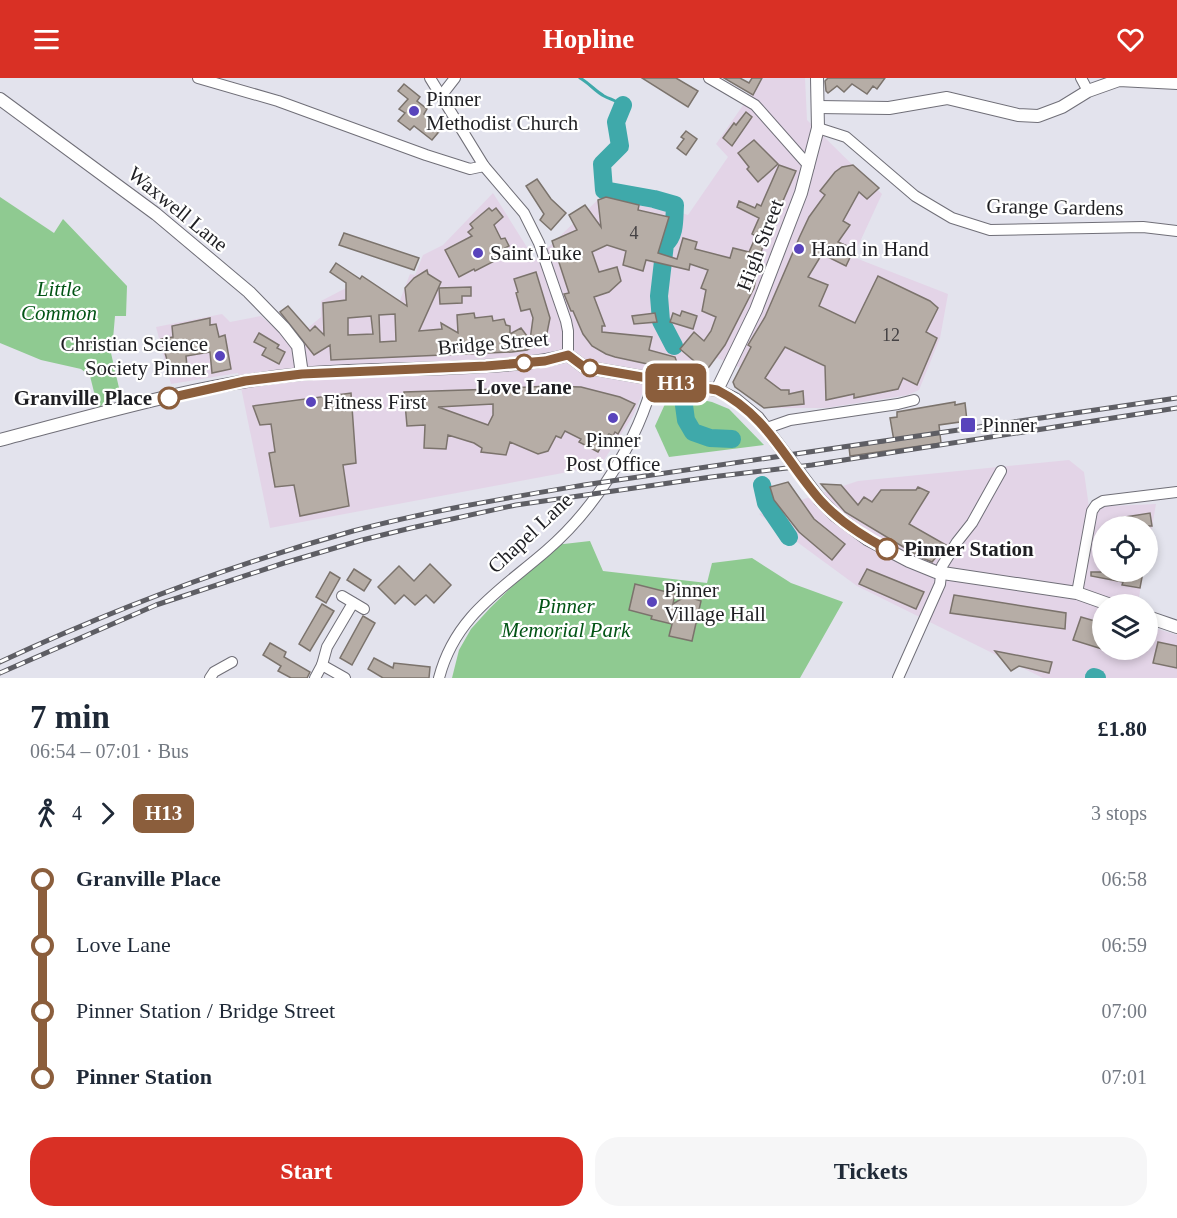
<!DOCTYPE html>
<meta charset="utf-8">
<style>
body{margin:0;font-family:Georgia,serif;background:#f6f6f7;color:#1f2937;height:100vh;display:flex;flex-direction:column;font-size:22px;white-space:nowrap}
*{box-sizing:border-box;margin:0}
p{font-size:20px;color:#747a83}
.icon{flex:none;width:33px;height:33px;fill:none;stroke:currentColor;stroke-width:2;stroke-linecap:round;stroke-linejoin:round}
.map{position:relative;height:600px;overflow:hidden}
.panel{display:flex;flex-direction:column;background:#fff;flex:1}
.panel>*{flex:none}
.badge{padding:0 12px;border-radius:9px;font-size:21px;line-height:39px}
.buttons{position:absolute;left:1092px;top:438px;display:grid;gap:12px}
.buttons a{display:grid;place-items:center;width:66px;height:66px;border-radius:50%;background:#fff;box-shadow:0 3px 9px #0003;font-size:30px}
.map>.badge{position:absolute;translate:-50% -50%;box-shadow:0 0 0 3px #fff}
.legs{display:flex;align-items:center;gap:9px;height:66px;padding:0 30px;font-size:20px}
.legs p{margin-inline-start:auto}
.head{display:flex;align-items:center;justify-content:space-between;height:102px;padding:0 30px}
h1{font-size:33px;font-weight:700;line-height:45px}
.primary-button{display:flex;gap:12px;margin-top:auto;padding:12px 30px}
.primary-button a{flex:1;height:69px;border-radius:24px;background:#d93025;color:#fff;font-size:24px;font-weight:700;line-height:69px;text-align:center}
.primary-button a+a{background:#f6f6f7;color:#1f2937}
ul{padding:0 30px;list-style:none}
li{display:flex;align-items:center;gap:21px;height:66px;font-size:22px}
li i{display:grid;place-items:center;width:9px;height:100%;margin:0 8px;background:currentColor}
li i::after{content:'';width:15px;height:15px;margin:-8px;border:4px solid;border-radius:50%;background:#fff}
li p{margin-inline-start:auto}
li:first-child i{background:linear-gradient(#0000 50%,currentColor 0)}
li:last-child i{background:linear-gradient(currentColor 50%,#0000 0)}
header{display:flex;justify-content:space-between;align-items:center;height:78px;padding:0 30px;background:#d93025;color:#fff;font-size:27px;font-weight:700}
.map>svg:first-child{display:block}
.commercial{fill:#e3d4e7}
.green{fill:#8fca91}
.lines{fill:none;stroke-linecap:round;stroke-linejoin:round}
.stream{stroke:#3fa9aa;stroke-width:3}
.river{stroke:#3fa9aa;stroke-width:18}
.building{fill:#b6ada6;stroke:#7b736c;stroke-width:1.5;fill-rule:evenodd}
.minor-casing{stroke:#706f78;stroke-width:12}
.tertiary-casing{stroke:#706f78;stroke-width:14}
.minor{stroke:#fff;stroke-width:10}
.tertiary{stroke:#fff;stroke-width:12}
.rail-casing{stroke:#5e5e64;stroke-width:5}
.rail{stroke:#fff;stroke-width:3;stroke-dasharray:9;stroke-linecap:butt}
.line-1-casing{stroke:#fff;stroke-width:14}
.line-1{stroke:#8b5e3c;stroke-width:9}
.poi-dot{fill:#5944bc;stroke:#fff;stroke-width:2}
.stop-1-dot{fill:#fff;stroke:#8b5e3c;stroke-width:3}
.labels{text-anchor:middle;stroke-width:4.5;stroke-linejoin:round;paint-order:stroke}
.number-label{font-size:18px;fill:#454244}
.poi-label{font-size:21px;fill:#1f1f23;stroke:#fff;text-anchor:start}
.street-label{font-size:21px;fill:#1f1f23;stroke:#fff}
.park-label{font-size:21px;font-style:italic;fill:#025415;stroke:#fff}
.stop-label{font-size:21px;font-weight:bold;fill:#1f1f23;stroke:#fff}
</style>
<header><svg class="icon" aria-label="menu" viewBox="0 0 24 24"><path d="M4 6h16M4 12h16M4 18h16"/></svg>Hopline<svg class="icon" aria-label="heart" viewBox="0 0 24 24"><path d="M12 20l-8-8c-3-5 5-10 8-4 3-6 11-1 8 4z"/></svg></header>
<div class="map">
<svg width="1177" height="600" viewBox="0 0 1177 600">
<rect width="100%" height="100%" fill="#e3e3ed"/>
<g class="commercial">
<path d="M762 0H805L807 42 882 116 853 179 948 216 940 260 919 312 908 317 826 330H768L735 306 741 290 717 280 701 295 654 287 633 338 600 388 270 450 238 295 171 306 156 249 222 236 230 244 261 238 291 264 321 239V223L346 210 389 237 395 235 410 196 415 197 423 177 443 167 493 115 535 182 605 115 653 126 688 137 728 79 716 66Z"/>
<path d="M1069 382 1084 394 1089 429 1156 426 1148 472V448H1102V494H1143L1138 526H1102V572H1148V548L1177 557V600H1043L857 508 759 436 858 403Z"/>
</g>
<g class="green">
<path d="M0 119 54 155 63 141 127 208 126 238H115L113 261 108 262 122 323 109 322 98 330 90 298 81 291 41 282 0 265Z"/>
<path d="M670 315 712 324 729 331 764 367 669 379 655 348Z"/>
<path d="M590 463 603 493 707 505 712 485 752 480 791 505 843 524 800 600H452L459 572 471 551 490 530 555 467Z"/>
</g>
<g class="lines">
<path class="stream" d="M580 0C589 5 595 13 604 18 610 21 616 23 623 27"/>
<g class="river">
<path d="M623 27 616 44 620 68 602 86 604 112 654 121 675 127C674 140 676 157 665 166L659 218 661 243 674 268"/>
<path d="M683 320 686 342 693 354 710 360 732 361"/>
<path d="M762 407 766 425 789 459"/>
<path d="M1094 599 1097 600"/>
</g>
</g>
<g class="building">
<path d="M642 0H676L698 13 688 29Z"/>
<path d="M724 0H740L749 5 752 0H762L753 17Z"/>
<path d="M828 0H885L877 11 873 8 867 16 852 6 844 14 837 8 828 15 826 13 825 3Z"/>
<path d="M404 6 420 19 417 23 427 31 424 36 442 50 432 62 414 48 410 52 398 43 405 35 399 31 408 21 398 13Z"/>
<path d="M746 34 752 39 732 68 723 60 734 45 736 47Z"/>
<path d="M686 53 697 61 686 77 677 70 684 61 681 59Z"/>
<path d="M754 62 778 86 758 104 747 91 749 89 738 75Z"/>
<path d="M779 87 796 93 762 171 754 210 725 267 709 289 697 298 694 283 680 271 694 254 704 263 711 253 716 239 702 233 706 212 701 210 708 192 690 186 689 192 646 182 643 193 623 187 626 173 607 167 592 174 599 194 617 189 621 203 609 214 594 219 605 248H602V254L652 259 649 272 675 279 680 293 615 279 606 276 592 268 583 256 573 233H571L564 216 569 215 552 163 577 152 569 137 585 127 601 149 598 122 606 119 639 127 638 132 669 139 658 175 677 181 683 160 697 164 695 171 730 180 733 170 749 174 756 158 752 156 759 140 737 129 739 123 755 130 757 126 761 128Z"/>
<path d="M853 87 879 110 867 121 859 114 843 143 850 147 838 164 854 171 846 188 822 176 808 199 828 207 819 228 855 245 878 198 930 223 938 230 926 254 937 260 917 307 903 300 898 311 854 320V316L826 322 825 288 785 269 765 300 781 312H789V316L803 313 804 326 764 330 735 309 733 304 751 269 748 267 765 239 800 158 809 139 825 117 820 113 835 94 842 89Z"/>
<path d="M537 101 551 121 566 135 551 152 540 142 544 136 526 108Z"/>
<path d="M489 130 492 133 496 130 503 139 494 147 501 161 505 160 509 168 505 170 508 176 475 193 474 191 459 199 445 172 472 158 468 154 473 150 470 146Z"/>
<path d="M344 155 419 180 414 192 339 167Z"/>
<path d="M336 185 360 201 362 198 407 228 405 210 414 200 427 192 428 196 441 204 419 253 442 251 441 245 458 255 457 237 474 235 475 240 492 238 493 243 504 241 506 247 510 248V256L521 250 530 262 533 240 530 231 521 233 516 215 518 214 514 201 536 194 550 240 547 255 540 266 527 272 512 274 331 282 330 267 314 277 280 234 288 228 310 253 315 248 324 257 323 225 346 222V205L330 194ZM395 236 396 263 380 264 379 237ZM371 238 373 256 348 257V240Z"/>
<path d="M471 209V218H462V225L440 226 439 210Z"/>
<path d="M682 233 697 238 693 251 670 244 673 235 680 238Z"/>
<path d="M655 235 657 244 634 246 632 238Z"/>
<path d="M210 240V247L216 246 219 259 225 257 231 291 212 295 210 274 186 278 187 288 170 292 161 261 173 259 172 248Z"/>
<path d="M259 255 279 267 277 270 285 274 279 286 262 277 266 270 254 264Z"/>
<path d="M507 308V310L550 308 581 309 620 319 635 326 618 356 615 354 613 358 609 356 598 374 579 364 581 361 565 353 561 360 556 358 548 373 538 376 510 364 506 377 481 374 482 370 474 365 448 357 446 371 424 370 425 347 407 348 404 314 496 311V309ZM493 326V337L488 347 438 329Z"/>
<path d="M351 315 356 385 343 387 349 428 300 438 294 407 275 409 269 375 275 374 271 346 260 347 253 328Z"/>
<path d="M955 324V327L965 325 967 343 939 347 941 365 850 378 849 369 894 363 890 340 897 339V334Z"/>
<path d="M788 404 814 441 845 466 832 482 799 454 774 422 770 409Z"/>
<path d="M821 406 841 407 858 427 864 419 872 424 881 412H916L918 409 929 414 909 446 946 467 932 484 920 479 845 434Z"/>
<path d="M1150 435 1152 448H1114L1116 441 1119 440Z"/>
<path d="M430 486 451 507 434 525 426 517 415 527 404 517 395 526 378 509 399 488 414 503Z"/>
<path d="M354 491 371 502 364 513 347 502Z"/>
<path d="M867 491 924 514 916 531 859 506Z"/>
<path d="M330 494 340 500 326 525 316 519Z"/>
<path d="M1091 494H1143L1140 510 1122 507 1123 504 1091 498Z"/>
<path d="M635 506 675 516 673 526 686 518 701 523 692 563 669 558 672 546 651 541 652 538 629 532Z"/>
<path d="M954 517 1066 535 1065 551 950 535Z"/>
<path d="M322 526 334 533 310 573 299 566Z"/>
<path d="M363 538 375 545 352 587 340 580Z"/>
<path d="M1081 539 1102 545V571L1073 562Z"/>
<path d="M1158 564 1177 568V590L1153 585Z"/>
<path d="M270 565 286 574 284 579 310 594 307 600H291L278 593 281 588 263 577Z"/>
<path d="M995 573 1052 584 1049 595 1019 588 1011 593Z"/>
<path d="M374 580 393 590 394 585 430 589 429 600H383L368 591Z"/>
</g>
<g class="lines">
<g class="minor-casing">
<g id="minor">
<path d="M198 0 278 23 426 77 470 91 484 88"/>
<path d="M430 0 484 88 524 135 539 165 566 243 568 253V277"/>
<path d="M709 0 755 27 809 88"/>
<path d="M1081 0 1088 13"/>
<path d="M441 18 455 0"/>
<path d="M818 50 846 59 915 118 952 140 990 152 1143 149 1177 153"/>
<path d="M767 350 790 342 898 326 914 322"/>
<path d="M1077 515 1092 433 1096 427 1103 423 1177 414"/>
<path d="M342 518 364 531"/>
<path d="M322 587 345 600"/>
<path d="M210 600 214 594 232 584"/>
<path d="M315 600 322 587 327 569 353 525"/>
<path d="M439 600C455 538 501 512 546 473 595 431 639 362 654 300"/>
<path d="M898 600 940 506 942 488 957 464 972 445 1001 393"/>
</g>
</g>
<g class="tertiary-casing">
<g id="tertiary">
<path d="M0 21 156 136 249 214 284 250 298 268 302 296"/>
<path d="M818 29 889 30 947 20 1018 37 1038 38 1062 29 1088 13 1119 2 1177 5"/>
<path d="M717 312 756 232 801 115 818 50 817 0"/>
<path d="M0 362C99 336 199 306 301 296 357 291 413 292 469 289 502 287 536 286 568 277L584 289 717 312 735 321 758 340 820 422 836 438 867 461 909 483 936 494 1077 515 1108 526"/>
<path d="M1148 539 1177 549"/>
</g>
</g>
<use href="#minor" class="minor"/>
<use href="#tertiary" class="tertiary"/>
<g class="rail-casing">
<g id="rail">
<path d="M0 584C114 531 231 487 353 453 428 433 507 420 584 407L1177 320"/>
<path d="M0 595 156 527 284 485 362 462 411 450 516 427 711 399 812 387 1177 330"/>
</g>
</g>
<use href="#rail" class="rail"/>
</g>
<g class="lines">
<g class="line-1-casing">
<path id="line-1" d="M169 320 245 303 302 296 486 288 545 283 568 277 584 289 717 312C767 337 785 382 820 422 839 443 862 458 887 471"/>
</g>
<use href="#line-1" class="line-1"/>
</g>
<g class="poi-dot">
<circle cx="414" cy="33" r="6"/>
<circle cx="799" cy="171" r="6"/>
<circle cx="478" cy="175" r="6"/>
<circle cx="220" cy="278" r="6"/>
<circle cx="311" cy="324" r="6"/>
<circle cx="613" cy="340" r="6"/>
<rect x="960" y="339" width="16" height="16" rx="3"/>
<circle cx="652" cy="524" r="6"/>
</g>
<g class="stop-1-dot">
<circle cx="524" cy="285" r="8"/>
<circle cx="590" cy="290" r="8"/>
<circle cx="169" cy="320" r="10"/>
<circle cx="887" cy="471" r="10"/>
</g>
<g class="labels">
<g class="number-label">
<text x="634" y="161">4</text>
<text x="891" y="263">12</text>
</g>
<g class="poi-label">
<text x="426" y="28">Pinner<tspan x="426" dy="24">Methodist Church</tspan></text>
<text x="811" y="178">Hand in Hand</text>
<text x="490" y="182">Saint Luke</text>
<text x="208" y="273" text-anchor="end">Christian Science<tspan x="208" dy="24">Society Pinner</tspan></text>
<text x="323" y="331">Fitness First</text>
<text x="982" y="354">Pinner</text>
<text x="613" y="369" text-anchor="middle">Pinner<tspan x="613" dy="24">Post Office</tspan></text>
<text x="664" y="519">Pinner<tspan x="664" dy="24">Village Hall</tspan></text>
</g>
<g class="street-label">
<text transform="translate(1055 129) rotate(1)" y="7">Grange Gardens</text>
<text transform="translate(178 131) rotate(39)" y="7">Waxwell Lane</text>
<text transform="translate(760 167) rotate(-69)" y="7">High Street</text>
<text transform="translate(493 265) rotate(-5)" y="7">Bridge Street</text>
<text transform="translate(530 455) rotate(-43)" y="7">Chapel Lane</text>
</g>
<g class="park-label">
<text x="59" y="218">Little<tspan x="59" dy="24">Common</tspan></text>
<text x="566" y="535">Pinner<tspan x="566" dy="24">Memorial Park</tspan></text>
</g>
<g class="stop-label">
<text x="524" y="316">Love Lane</text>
<text x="152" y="327" text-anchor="end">Granville Place</text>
<text x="904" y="478" text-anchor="start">Pinner Station</text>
</g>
</g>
</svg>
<div class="buttons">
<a><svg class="icon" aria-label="locate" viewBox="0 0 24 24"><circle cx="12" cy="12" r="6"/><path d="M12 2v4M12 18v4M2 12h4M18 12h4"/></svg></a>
<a><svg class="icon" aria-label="layers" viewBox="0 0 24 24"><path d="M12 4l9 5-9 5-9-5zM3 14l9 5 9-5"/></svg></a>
</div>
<b class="badge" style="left:676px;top:305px;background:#8b5e3c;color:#fff">H13</b>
</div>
<section class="panel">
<div class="head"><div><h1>7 min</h1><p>06:54 – 07:01 · Bus</p></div><b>£1.80</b></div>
<div class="legs"><svg class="icon" aria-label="walk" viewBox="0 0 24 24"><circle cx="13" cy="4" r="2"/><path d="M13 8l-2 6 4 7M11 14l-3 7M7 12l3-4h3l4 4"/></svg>4<svg class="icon" aria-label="forward" viewBox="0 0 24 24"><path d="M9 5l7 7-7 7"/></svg><b class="badge" style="background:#8b5e3c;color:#fff">H13</b><p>3 stops</p></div>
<ul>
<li><i style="color:#8b5e3c"></i><b>Granville Place</b><p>06:58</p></li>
<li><i style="color:#8b5e3c"></i><span>Love Lane</span><p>06:59</p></li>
<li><i style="color:#8b5e3c"></i><span>Pinner Station / Bridge Street</span><p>07:00</p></li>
<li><i style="color:#8b5e3c"></i><b>Pinner Station</b><p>07:01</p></li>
</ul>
<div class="primary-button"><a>Start</a><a>Tickets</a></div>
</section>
